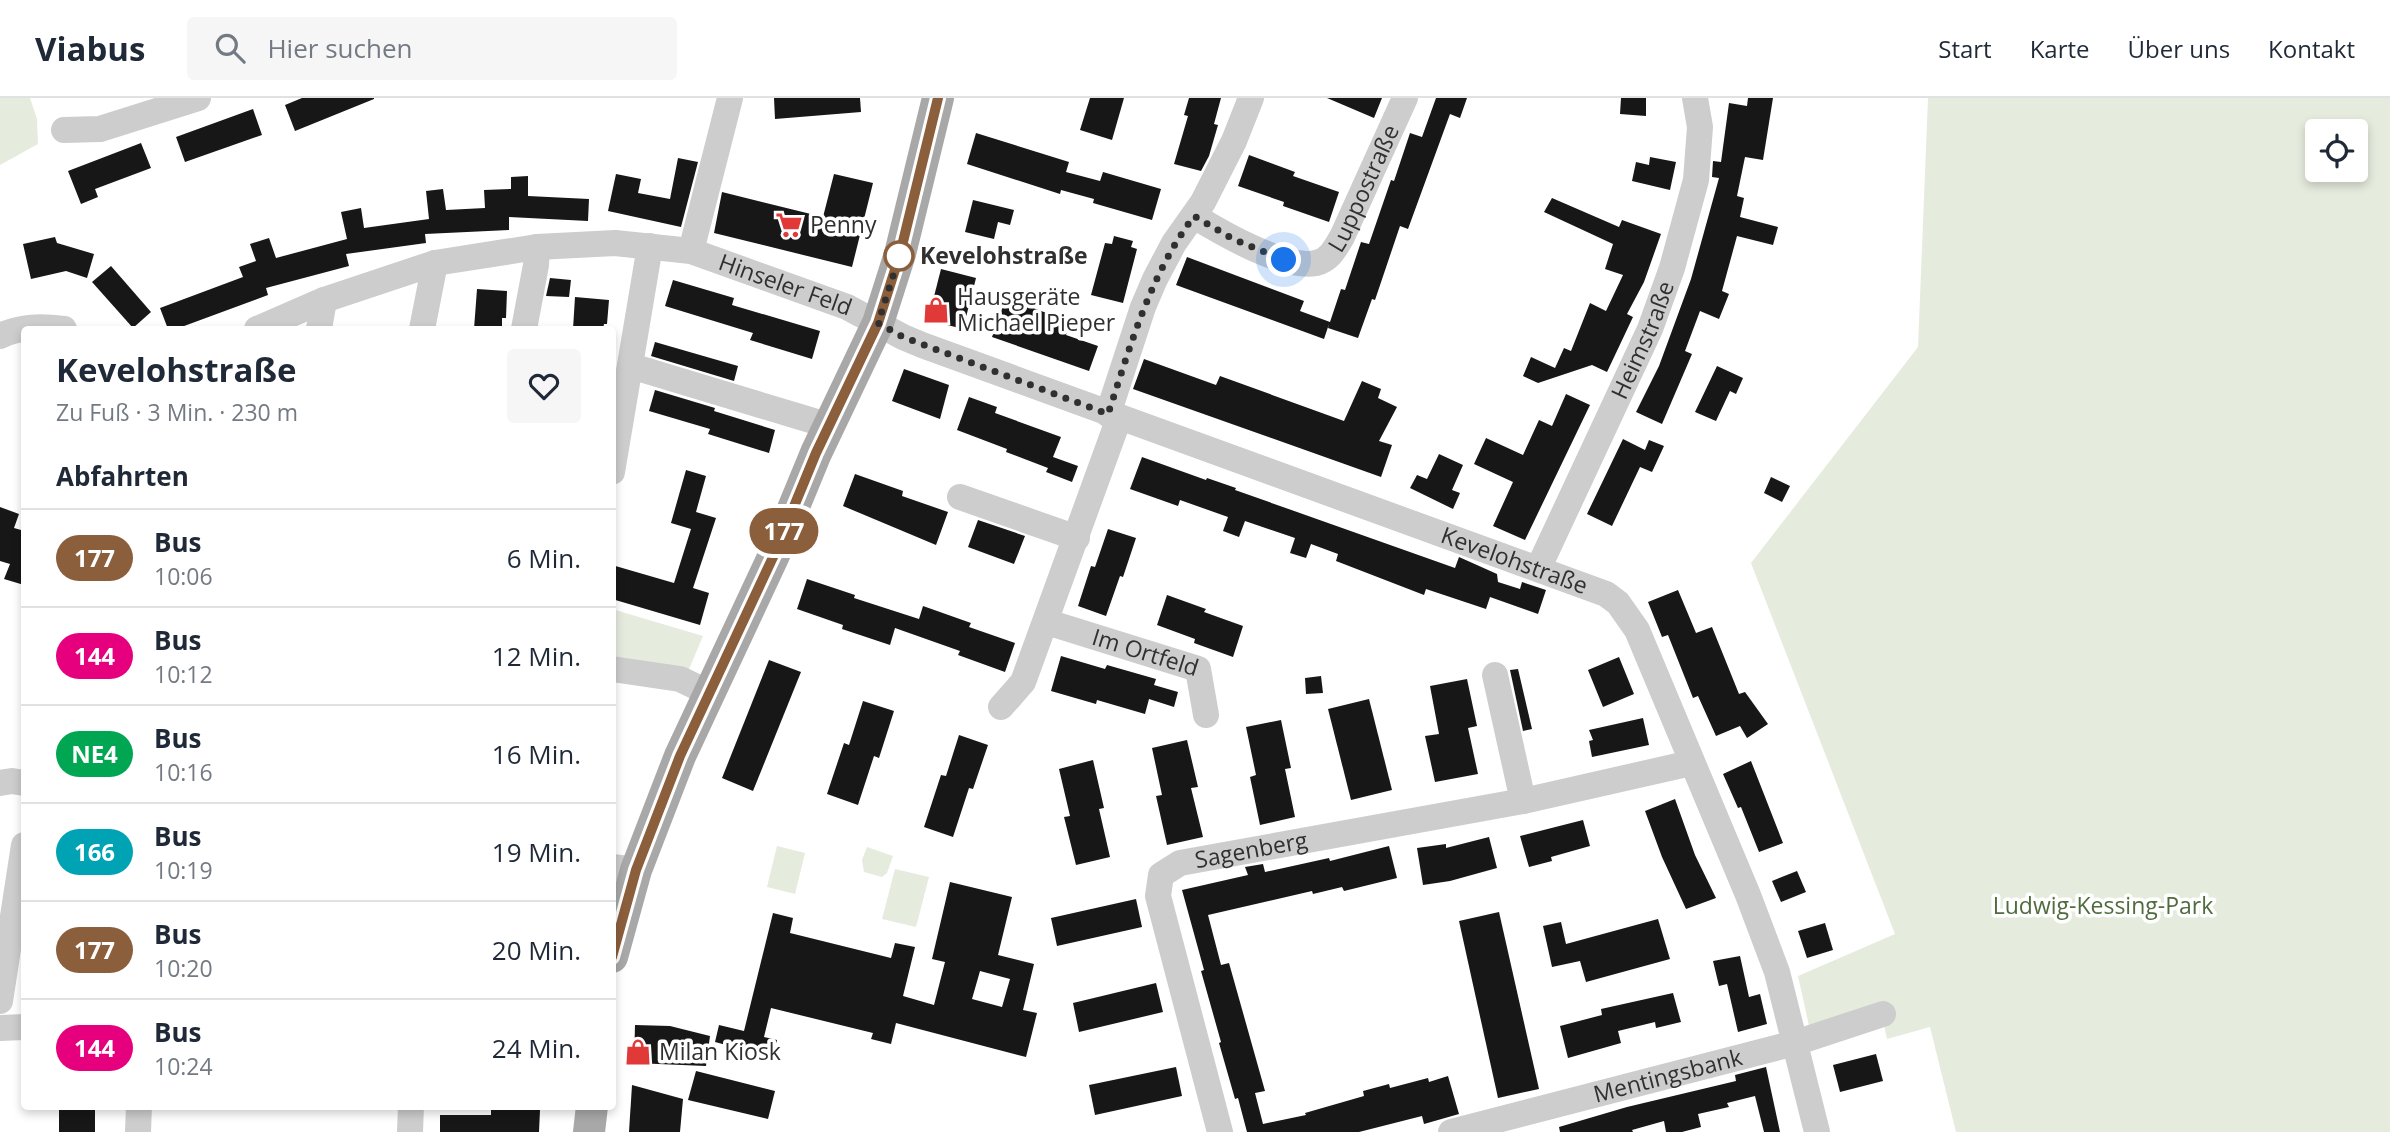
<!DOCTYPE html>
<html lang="de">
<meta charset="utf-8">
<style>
body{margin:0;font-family:"Open Sans",sans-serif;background:#f6f6f7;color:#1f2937;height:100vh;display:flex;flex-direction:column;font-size:26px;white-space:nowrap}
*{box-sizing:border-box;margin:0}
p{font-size:23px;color:#747a83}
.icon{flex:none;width:38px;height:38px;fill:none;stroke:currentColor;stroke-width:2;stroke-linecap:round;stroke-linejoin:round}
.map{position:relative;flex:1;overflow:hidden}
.panel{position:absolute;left:21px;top:228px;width:595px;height:784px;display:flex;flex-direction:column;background:#fff;border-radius:7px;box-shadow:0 4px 10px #0003}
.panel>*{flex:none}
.badge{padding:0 14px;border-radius:23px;font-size:24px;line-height:46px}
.controls{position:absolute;left:2305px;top:21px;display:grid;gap:14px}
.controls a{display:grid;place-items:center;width:63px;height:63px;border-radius:7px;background:#fff;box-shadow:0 4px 10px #0003;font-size:35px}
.you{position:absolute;width:35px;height:35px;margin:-18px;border:5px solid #fff;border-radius:50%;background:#1a73e8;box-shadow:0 0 0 10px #1a73e833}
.map>.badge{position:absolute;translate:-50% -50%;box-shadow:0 0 0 4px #fff}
h2{padding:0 35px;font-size:26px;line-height:63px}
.round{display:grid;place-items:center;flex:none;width:74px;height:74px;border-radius:7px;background:#f6f6f7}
.overview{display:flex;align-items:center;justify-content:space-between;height:119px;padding:0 35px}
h1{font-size:33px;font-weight:700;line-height:52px}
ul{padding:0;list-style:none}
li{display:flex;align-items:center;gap:21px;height:98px;padding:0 35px;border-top:2px solid #e0e1e3}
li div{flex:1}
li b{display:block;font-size:26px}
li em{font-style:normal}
li .badge{min-width:77px;font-weight:700;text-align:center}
header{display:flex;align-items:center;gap:42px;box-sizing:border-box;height:98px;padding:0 35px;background:#fff;border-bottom:2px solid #e0e1e3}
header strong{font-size:33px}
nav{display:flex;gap:38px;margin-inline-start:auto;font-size:24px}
.search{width:490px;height:63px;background:#f6f6f7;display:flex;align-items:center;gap:18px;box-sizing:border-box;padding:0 24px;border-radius:7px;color:#747a83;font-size:26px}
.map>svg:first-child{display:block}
.green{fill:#e5ecde;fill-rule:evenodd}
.building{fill:#171717;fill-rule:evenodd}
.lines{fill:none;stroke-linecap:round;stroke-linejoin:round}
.minor{stroke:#cdcdcd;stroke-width:26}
.major{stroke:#a8a8a8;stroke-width:32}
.line-casing{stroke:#fff;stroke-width:16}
.line{stroke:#8b5e3c;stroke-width:10}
.walk{stroke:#303030;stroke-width:7;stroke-dasharray:0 12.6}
.stop-dot{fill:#fff;stroke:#8b5e3c;stroke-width:3.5}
.labels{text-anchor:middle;stroke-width:7;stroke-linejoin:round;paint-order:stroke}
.street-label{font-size:23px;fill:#303030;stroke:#fff}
.poi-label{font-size:23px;fill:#303030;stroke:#fff;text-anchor:start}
.stop-label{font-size:23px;font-weight:bold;fill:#303030;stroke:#fff;text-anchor:start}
.park-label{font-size:23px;fill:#506b3e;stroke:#fff}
</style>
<header>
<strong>Viabus</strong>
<div class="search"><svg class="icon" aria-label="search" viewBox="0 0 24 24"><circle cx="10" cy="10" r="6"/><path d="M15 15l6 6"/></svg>Hier suchen</div>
<nav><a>Start</a><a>Karte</a><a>Über uns</a><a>Kontakt</a></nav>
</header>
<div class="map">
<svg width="2390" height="1034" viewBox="0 0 2390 1034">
<rect width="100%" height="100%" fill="#fff"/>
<g class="green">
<path d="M0 0H30L37 21 38 46 0 67Z"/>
<path d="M1928 0H2390V1034H1956L1930 929 1887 941 1883 923 1813 946 1798 878 1895 836 1751 465 1918 249ZM2317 33H2356V72H2317Z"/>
<path d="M612 511 703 538 687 576 613 561Z"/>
<path d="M777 748 805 755 795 796 767 789Z"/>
<path d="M867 749 893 758 887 775 882 779 864 774 862 762Z"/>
<path d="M895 771 929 779 916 829 882 821Z"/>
</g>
<g class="building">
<path d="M302 0H374V1L295 33 285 7Z"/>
<path d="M774 0H860L861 14 775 21Z"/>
<path d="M1090 0H1124L1112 42 1080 32Z"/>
<path d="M1189 0H1221L1214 26 1218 27 1209 58 1201 73 1174 66 1188 18 1184 17Z"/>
<path d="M1327 0H1382L1374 20Z"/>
<path d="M1436 0H1467L1460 20 1450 16 1408 131 1400 128 1375 202 1372 201 1358 240 1328 230 1329 226 1324 241 1176 187 1187 159 1304 203 1300 213 1330 224 1341 191 1345 192 1361 144 1369 146 1391 82 1394 83 1410 35 1422 39Z"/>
<path d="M1621 0H1646V18L1620 16Z"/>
<path d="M1748 0H1773L1763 62 1745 59 1737 98 1744 100 1740 119 1778 129 1773 147 1737 138 1722 193 1729 196 1719 221 1700 213 1685 253 1692 256 1662 326 1636 314 1659 268 1691 181 1719 80 1712 79 1713 63 1721 64 1729 5 1747 8Z"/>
<path d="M253 11 262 37 185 64 176 39Z"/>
<path d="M976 35 1069 64 1066 74 1100 83 1103 74 1161 91 1152 122 1093 105 1094 101 1061 92 1060 96 967 66Z"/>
<path d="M141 45 151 70 95 91 98 99 81 106 68 73Z"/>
<path d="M1249 57 1295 74 1293 78 1339 94 1329 124 1283 108 1284 104 1238 88Z"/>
<path d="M1650 59 1676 64 1670 92 1632 83 1636 64 1649 67Z"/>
<path d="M678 60 698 64 681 129 608 113 616 76 641 81 638 95 670 101Z"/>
<path d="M834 76 873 85 852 169 714 135 722 94 823 119Z"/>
<path d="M528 78V98L589 101 588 123 509 119V132L425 136 426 145 346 156 349 168 266 190 268 197 176 231H168L160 210 243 179 239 169 256 163 250 146 269 140 276 160 347 141 341 114 361 110 364 130 429 121 426 93 443 91 446 112 485 110 484 92 511 91V79Z"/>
<path d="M1552 100 1619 129 1622 122 1661 136 1644 184 1627 216 1633 219 1607 274 1592 267 1538 285 1523 278 1531 259 1555 270 1564 250 1571 253 1590 205 1606 213 1623 177 1605 171 1613 146 1544 114Z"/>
<path d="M973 102 1014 112 1010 127 998 124 994 141 965 134Z"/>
<path d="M1114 138 1133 143 1131 149 1137 151 1123 205 1091 197 1105 145 1112 146Z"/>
<path d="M55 139 57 145 94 156 87 180 66 173 31 181 23 146Z"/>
<path d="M111 168 151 214 133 230 92 184Z"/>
<path d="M941 171 976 180 963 231 928 222Z"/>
<path d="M550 180 571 182 569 199 546 198Z"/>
<path d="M673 182 734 200 732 207 820 233 812 261 750 242 753 235 665 208Z"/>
<path d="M477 191 507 193 506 220H502V231H474Z"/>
<path d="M575 199 609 202 607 226H604L603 231H573Z"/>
<path d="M1006 200 1052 217 1053 215 1072 221 1066 237 1098 248 1089 273 992 239Z"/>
<path d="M655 244 738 268 734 283 651 258Z"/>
<path d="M1144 261 1216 287 1220 278 1344 323 1362 283 1381 291 1378 300 1397 309 1379 343 1392 347 1381 379 1133 291Z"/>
<path d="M1717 268 1743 280 1736 296 1730 293 1716 323 1695 314Z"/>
<path d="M904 271 949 287 940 321 892 303Z"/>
<path d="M655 292 715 310 714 313 775 332 769 355 708 336 710 331 649 313Z"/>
<path d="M1566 296 1590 307 1525 442 1493 428 1513 384 1474 366 1486 340 1523 357 1539 322 1552 328Z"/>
<path d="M969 299 997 309 995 315 1061 339 1053 359 1078 368 1072 384 1046 374 1048 370 1006 354 1007 351 957 332Z"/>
<path d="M1623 341 1645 352 1649 342 1664 348 1652 374 1640 369 1612 428 1587 416Z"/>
<path d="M1439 356 1463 367 1452 392 1460 395 1453 411 1410 390 1417 377 1427 381Z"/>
<path d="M1142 359 1206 382 1207 380 1236 390 1235 392 1455 470 1459 459 1497 476 1498 484 1520 491 1522 484 1546 492 1538 516 1490 499 1486 511 1426 491 1424 497 1336 463 1338 456 1311 446 1306 460 1290 455 1295 440 1245 423 1239 439 1223 433 1228 419 1180 402 1178 408 1130 391Z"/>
<path d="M686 372 706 378 696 414 716 420 693 490 709 495 700 527 612 501V467L674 485 691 431 671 425Z"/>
<path d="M855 376 903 393 902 398 948 414 936 447 843 408Z"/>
<path d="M1771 379 1790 388 1782 404 1764 395Z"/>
<path d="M0 409 19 416 14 430 21 432 22 429 24 430V487L4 481 10 466 0 463Z"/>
<path d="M978 422 1025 438 1014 466 968 449Z"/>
<path d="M1108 431 1136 440 1123 479 1120 478 1106 518 1078 508 1091 468 1095 469Z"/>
<path d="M807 481 855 497 854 500 919 521 923 508 971 525 969 529 1015 545 1005 574 958 557 960 553 895 530 890 547 842 531 843 527 797 511Z"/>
<path d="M1678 492 1696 535 1712 529 1739 596 1745 594 1768 626 1747 640 1740 628 1716 638 1698 598 1693 600 1668 537 1662 539 1648 504Z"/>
<path d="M1167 497 1206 511 1204 514 1243 528 1233 559 1194 545 1195 541 1157 527Z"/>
<path d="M1061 558 1105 571 1107 567 1156 581 1154 587 1178 594 1174 609 1149 601 1145 616 1097 602 1096 606 1051 593Z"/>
<path d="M1619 559 1634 596 1603 609 1588 572Z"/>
<path d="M769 562 801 574 753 693 722 680Z"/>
<path d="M1518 571 1532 631 1523 633 1510 572Z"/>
<path d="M1321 578 1323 595 1306 596 1305 580Z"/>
<path d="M1467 581 1477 628 1468 630 1478 676 1435 684 1425 638 1439 636 1430 588Z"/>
<path d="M1369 601 1392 692 1351 702 1328 611Z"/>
<path d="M863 603 894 613 879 660 874 658 858 707 827 696 844 645 849 647Z"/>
<path d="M1643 620 1649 647 1592 659 1589 643 1593 642 1589 632Z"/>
<path d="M1281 622 1291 670 1285 671 1295 719 1260 727 1250 679 1256 677 1246 629Z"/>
<path d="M959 637 988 647 973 691 969 690 953 739 924 729 941 677 946 678Z"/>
<path d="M1187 642 1198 689 1191 690 1203 739 1167 747 1156 698 1162 697 1152 650Z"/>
<path d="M1093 662 1104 710 1099 711 1110 759 1076 767 1064 719 1070 718 1059 671Z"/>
<path d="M1751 663 1783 745 1759 754 1741 709 1738 710 1723 676Z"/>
<path d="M1675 701 1695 757 1716 800 1686 811 1662 759 1645 713Z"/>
<path d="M1583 722 1590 748 1551 759 1552 763 1529 769 1520 738Z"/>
<path d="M1489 739 1497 770 1450 783 1423 787 1417 750 1446 746V750Z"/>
<path d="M1389 748 1397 780 1344 793 1342 789 1313 796 1312 793 1208 817 1221 867 1229 865 1265 993 1255 995 1263 1026 1306 1017 1305 1015 1364 998 1363 993 1389 986 1390 990 1428 980 1429 984 1448 978 1459 1016 1424 1026 1422 1018 1359 1034H1247L1238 1000 1235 1001 1219 945 1221 944 1201 873 1204 872 1182 792 1248 777 1245 769 1263 766 1265 774 1329 760 1330 763Z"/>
<path d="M1797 773 1806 794 1781 804 1772 783Z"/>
<path d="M950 784 1012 799 998 857 1034 866 1023 912 1037 915 1026 959 896 925 891 946 871 941 873 935 771 910 764 939 777 942 772 959 715 944 719 927 744 933 773 815 793 820 790 835 891 860 895 845 915 849 903 898 934 907 945 864 932 861ZM980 873 1010 881 1002 909 972 901Z"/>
<path d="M1136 801 1142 829 1057 848 1051 820Z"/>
<path d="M1499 814 1539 991 1498 1000 1459 823Z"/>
<path d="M1658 821 1670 861 1586 884 1580 863 1552 869 1543 828 1561 824 1566 846Z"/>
<path d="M1825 825 1833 852 1807 860 1798 833Z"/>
<path d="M1740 858 1749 899 1760 896 1767 926 1738 934 1727 886 1719 888 1713 863Z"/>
<path d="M1156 885 1163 914 1079 934 1073 905Z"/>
<path d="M1673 895 1681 924 1656 930 1655 924 1618 933 1621 945 1568 960 1560 928 1602 917 1601 911Z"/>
<path d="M635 927 670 928 710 938 706 968 634 965Z"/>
<path d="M1876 956 1883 983 1840 994 1833 967Z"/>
<path d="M1176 969 1182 998 1095 1017 1089 987Z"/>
<path d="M1766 969 1780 1034H1764L1755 998 1727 1005 1729 1009 1698 1016 1701 1029 1682 1034H1666L1664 1023 1632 1032 1633 1034H1560L1559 1029 1627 1009 1736 983 1735 977Z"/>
<path d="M696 973 775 993 768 1021 688 1002Z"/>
<path d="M632 987 683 1001 680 1034H629Z"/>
<rect x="59" y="1008" width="36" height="26"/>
<path d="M491 1011 540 1012 539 1034H440V1017H491Z"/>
</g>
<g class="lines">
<g class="minor">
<path d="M64 32 100 31 198 0"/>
<path id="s1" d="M1194 118C1220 134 1285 172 1316 165 1330 162 1335 150 1342 139L1405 0"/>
<path d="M691 153 730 0"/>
<path id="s2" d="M257 231 324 202 435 165 537 149 615 145 691 153 847 209 903 239 922 247 1606 496 1618 505 1637 532 1748 797 1777 874 1817 1034"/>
<path d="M319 231 324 202"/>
<path d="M422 231 435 165"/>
<path d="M524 231 536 167 537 149"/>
<path d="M0 238C21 228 41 228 64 231"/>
<path d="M631 268 830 328"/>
<path d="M1108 316 1143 209 1155 181 1174 145 1203 104 1234 43 1251 0"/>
<path d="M612 374 650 148"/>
<path d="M960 399 1077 440"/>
<path id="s3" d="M1538 471 1650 231 1672 170 1696 82 1700 29 1695 0"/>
<path id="s4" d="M1047 524 1198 571 1206 617"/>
<path d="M612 571 680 581 709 595"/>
<path d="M1495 577 1523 703"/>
<path d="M1001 609 1023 584 1119 320"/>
<path d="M0 685 12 683 24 685"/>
<path d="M612 769 636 772"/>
<path d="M0 903 24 747"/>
<path d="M0 930 24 929"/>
<path d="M138 1034 139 1008"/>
<path d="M410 1034 411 1008"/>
<path id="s5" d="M1220 1034 1158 798 1161 777 1180 765 1523 703 1691 665"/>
<path id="s6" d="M1451 1034 1795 945 1883 916"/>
</g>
<g class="major">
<path d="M612 859 636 772 680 658 774 457 816 355 878 225 900 156 938 0"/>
<path d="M589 1034 592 1008"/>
</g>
</g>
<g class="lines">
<g class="line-casing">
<path id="line" d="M612 859 636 772 680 658 774 457 816 355 878 225 900 156 938 0"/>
</g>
<use href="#line" class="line"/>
<path class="walk" d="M899 158 900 156 878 225 903 239 1108 316C1131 246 1150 177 1194 118L1233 141 1284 162"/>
</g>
<defs>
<g id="supermarket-bare" transform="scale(2.1)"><path d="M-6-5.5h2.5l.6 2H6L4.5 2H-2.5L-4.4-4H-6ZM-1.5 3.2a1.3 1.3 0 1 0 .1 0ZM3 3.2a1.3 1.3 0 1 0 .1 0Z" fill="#e13838" stroke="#fff" stroke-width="2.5" paint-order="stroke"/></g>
<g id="shop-bare" transform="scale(2.1)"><path d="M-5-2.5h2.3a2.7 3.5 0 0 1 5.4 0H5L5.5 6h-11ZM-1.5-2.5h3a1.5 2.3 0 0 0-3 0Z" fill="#e13838" stroke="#fff" stroke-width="2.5" paint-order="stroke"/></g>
</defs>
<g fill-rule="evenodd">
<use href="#supermarket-bare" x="789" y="127"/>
<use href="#shop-bare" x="936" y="212"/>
<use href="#shop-bare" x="638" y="954"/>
</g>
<circle class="stop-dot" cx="899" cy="158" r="14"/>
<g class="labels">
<g class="street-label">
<text dy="8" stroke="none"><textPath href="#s1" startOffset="224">Luppostraße</textPath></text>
<text dy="8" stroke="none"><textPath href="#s2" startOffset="548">Hinseler Feld</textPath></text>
<text dy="8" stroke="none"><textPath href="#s3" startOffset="252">Heimstraße</textPath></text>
<text dy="8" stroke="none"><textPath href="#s2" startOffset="1328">Kevelohstraße</textPath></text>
<text dy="8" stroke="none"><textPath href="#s4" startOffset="103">Im Ortfeld</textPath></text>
<text dy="8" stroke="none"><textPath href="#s5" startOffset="360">Sagenberg</textPath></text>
<text dy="8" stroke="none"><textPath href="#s6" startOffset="224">Mentingsbank</textPath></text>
</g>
<g class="poi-label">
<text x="810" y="135">Penny</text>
<text x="957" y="207">Hausgeräte<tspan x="957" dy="26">Michael Pieper</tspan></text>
<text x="659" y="962">Milan Kiosk</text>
</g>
<g class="stop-label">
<text x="920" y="166">Kevelohstraße</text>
</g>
<g class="park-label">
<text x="2103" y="816">Ludwig-Kessing-Park</text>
</g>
</g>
</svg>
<div class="controls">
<a><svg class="icon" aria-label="locate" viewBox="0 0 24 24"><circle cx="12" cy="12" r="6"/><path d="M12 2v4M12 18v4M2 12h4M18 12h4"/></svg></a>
</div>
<div class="you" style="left:1284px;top:162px"></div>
<b class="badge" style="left:784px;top:433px;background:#8b5e3c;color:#fff">177</b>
<section class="panel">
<div class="overview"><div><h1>Kevelohstraße</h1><p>Zu Fuß · 3 Min. · 230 m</p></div><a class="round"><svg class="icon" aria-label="heart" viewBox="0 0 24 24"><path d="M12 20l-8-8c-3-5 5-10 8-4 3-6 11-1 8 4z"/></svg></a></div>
<h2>Abfahrten</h2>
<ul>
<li><span class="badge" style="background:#8b5e3c;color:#fff">177</span><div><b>Bus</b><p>10:06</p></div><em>6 Min.</em></li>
<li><span class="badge" style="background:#e6007e;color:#fff">144</span><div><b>Bus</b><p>10:12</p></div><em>12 Min.</em></li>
<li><span class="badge" style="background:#00a651;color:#fff">NE4</span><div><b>Bus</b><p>10:16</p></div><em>16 Min.</em></li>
<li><span class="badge" style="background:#00a3b4;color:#fff">166</span><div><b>Bus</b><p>10:19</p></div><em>19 Min.</em></li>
<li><span class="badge" style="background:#8b5e3c;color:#fff">177</span><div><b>Bus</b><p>10:20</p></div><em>20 Min.</em></li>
<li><span class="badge" style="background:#e6007e;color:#fff">144</span><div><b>Bus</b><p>10:24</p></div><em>24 Min.</em></li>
</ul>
</section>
</div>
